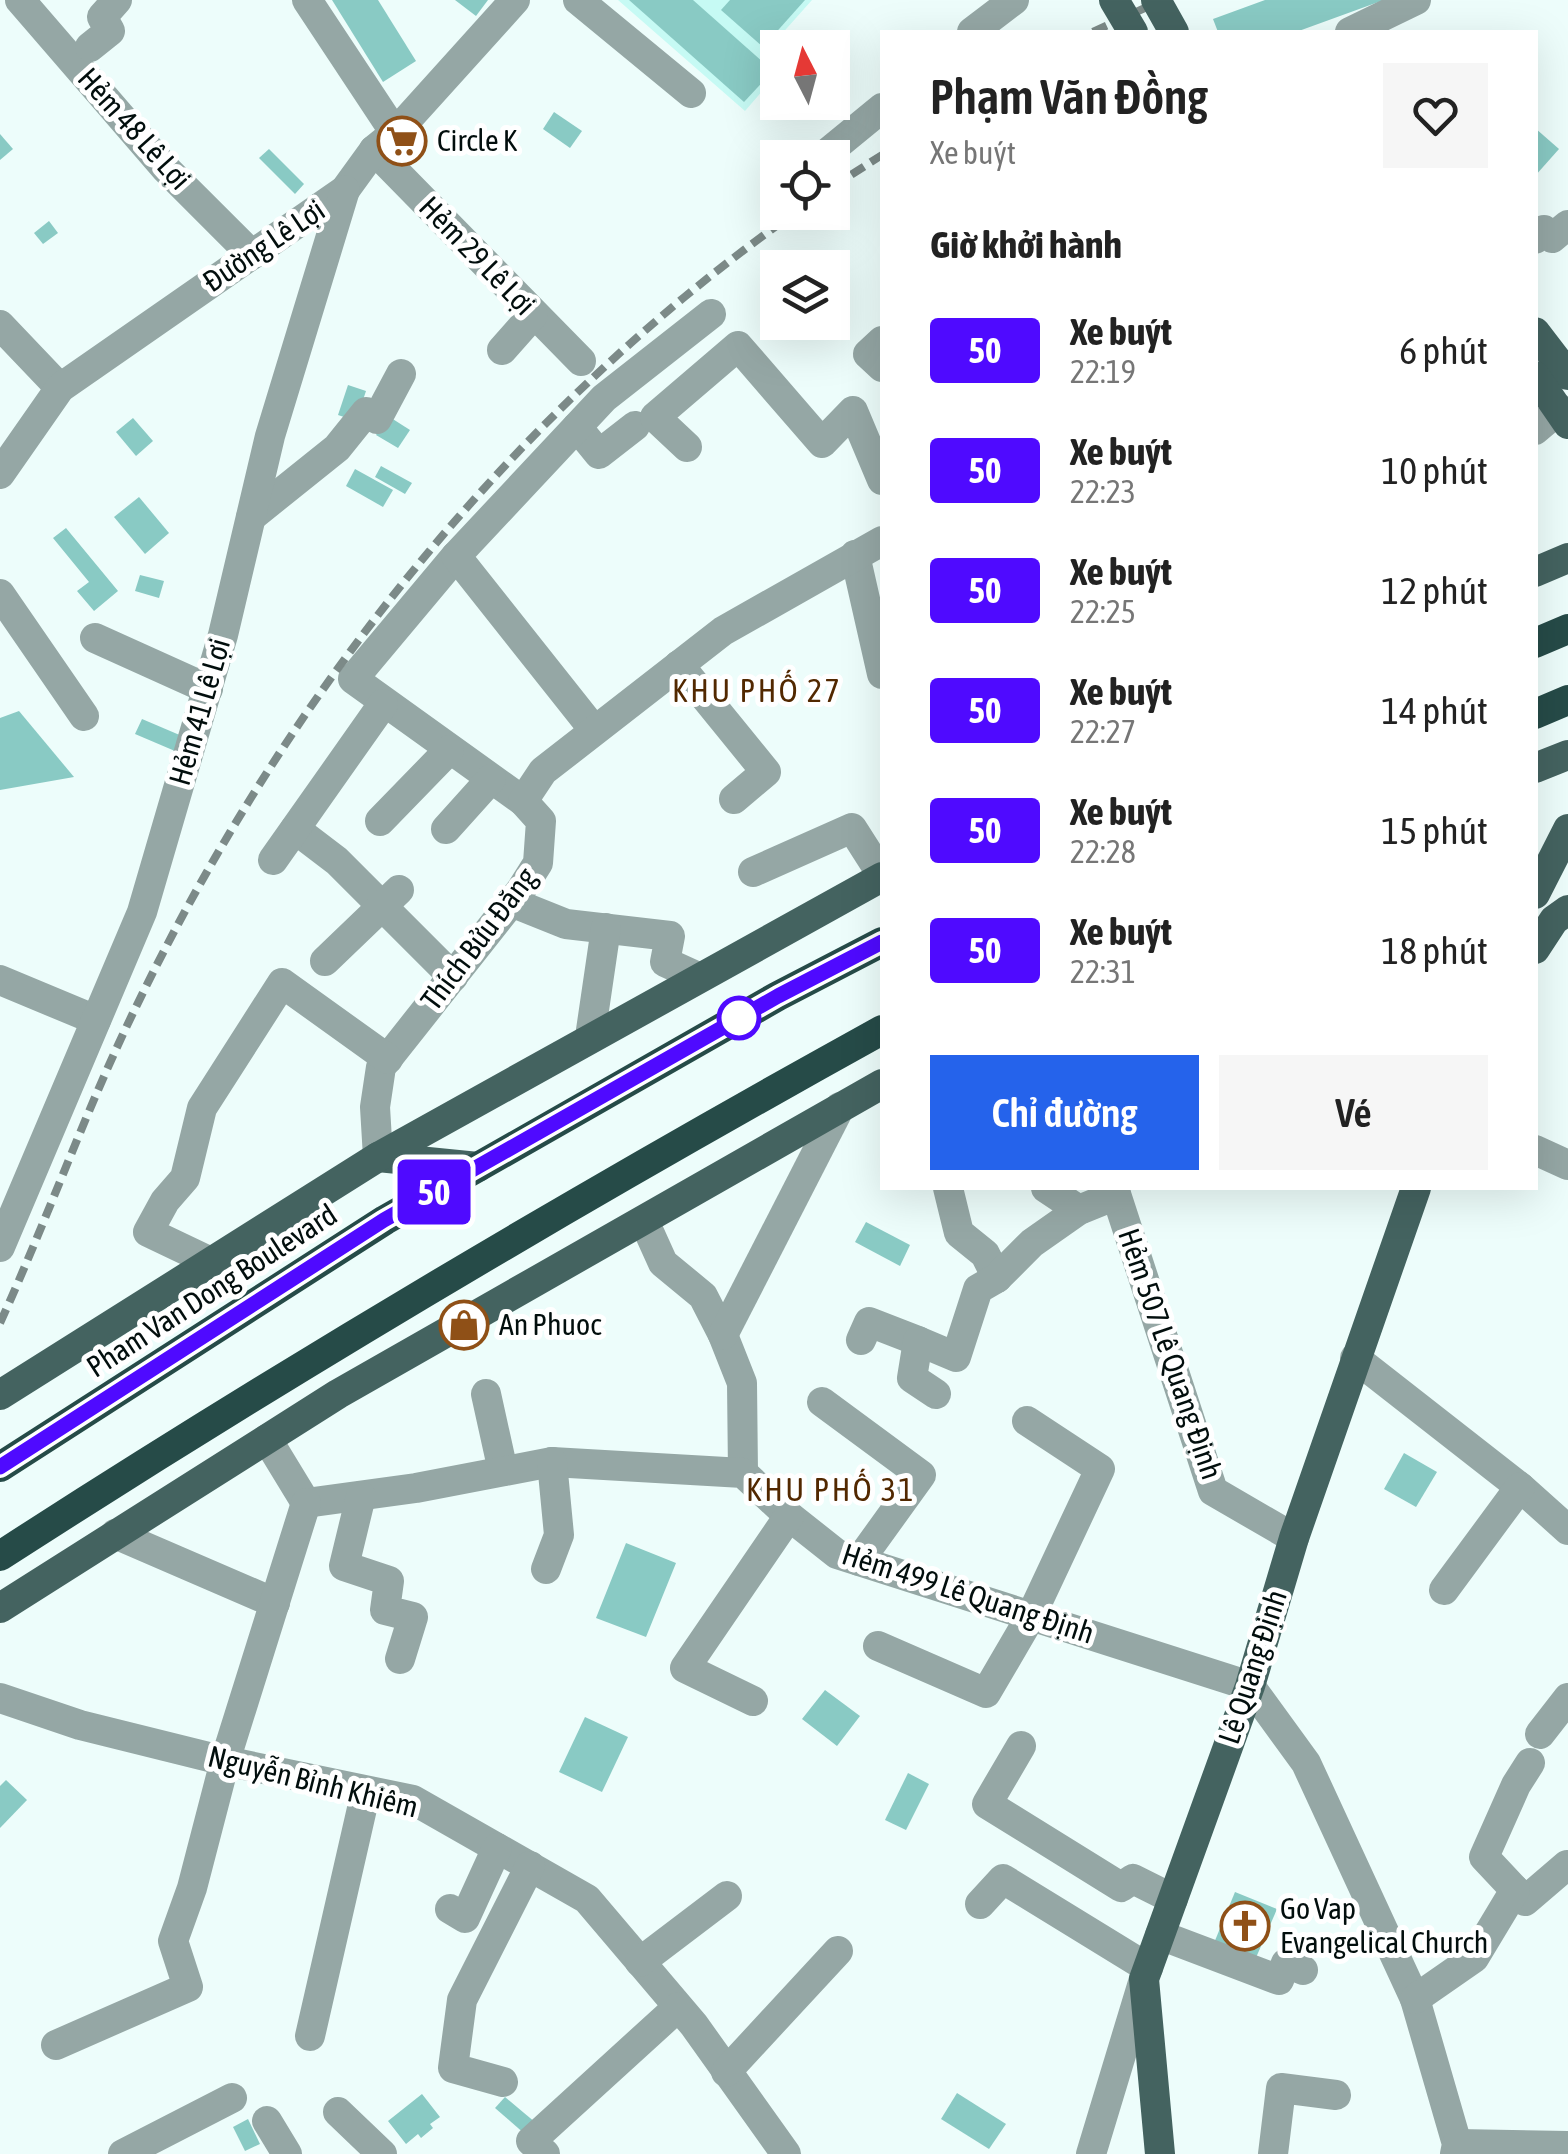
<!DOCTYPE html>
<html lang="vi">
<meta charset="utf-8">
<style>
body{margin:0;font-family:"Asap Condensed",sans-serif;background:#f6f6f6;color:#222;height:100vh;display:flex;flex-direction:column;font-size:38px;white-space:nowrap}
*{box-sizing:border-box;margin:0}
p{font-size:32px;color:#767676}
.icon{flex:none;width:55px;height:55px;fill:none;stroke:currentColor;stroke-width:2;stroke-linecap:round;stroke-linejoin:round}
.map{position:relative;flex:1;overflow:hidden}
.sheet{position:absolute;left:880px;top:30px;width:658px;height:1160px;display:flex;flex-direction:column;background:#fff;border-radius:0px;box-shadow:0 10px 40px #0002}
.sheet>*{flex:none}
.badge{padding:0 20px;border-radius:8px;font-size:35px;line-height:65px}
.needle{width:65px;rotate:354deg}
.tools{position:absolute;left:760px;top:30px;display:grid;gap:20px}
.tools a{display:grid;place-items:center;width:90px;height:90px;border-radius:0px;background:#fff;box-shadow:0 10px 40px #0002;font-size:50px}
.map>.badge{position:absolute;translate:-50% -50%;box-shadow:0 0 0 5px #fff}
h2{padding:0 50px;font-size:38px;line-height:90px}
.round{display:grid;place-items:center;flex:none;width:105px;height:105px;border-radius:0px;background:#f6f6f6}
.summary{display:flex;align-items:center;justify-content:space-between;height:170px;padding:0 50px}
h1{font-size:48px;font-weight:600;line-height:75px}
.action{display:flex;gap:20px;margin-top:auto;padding:20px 50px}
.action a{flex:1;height:115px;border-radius:0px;background:#2563eb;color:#fff;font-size:40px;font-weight:600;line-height:115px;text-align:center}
.action a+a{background:#f6f6f6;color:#222}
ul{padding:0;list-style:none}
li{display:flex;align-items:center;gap:30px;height:120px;padding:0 50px}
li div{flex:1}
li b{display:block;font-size:38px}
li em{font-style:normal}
li .badge{min-width:110px;font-weight:700;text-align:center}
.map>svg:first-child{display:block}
.built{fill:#c6faf4}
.building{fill:#89cac4}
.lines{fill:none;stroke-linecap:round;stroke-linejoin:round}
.minor{stroke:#95a7a5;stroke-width:30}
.major{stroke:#446360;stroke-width:30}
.highway{stroke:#264b48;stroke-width:30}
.rail{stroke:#7c8a88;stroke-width:8;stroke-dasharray:15 8;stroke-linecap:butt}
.major-bridge{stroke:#446360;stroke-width:30}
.line-casing{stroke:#fff;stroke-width:22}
.line{stroke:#4f0aff;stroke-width:15}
.stop-dot{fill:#fff;stroke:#4f0aff;stroke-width:5}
.labels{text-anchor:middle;stroke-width:10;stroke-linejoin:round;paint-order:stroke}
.street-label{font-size:30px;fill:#020e0d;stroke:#fff}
.poi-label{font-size:30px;fill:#020e0d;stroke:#fff;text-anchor:start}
.neighbourhood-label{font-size:32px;letter-spacing:2.5px;fill:#522800;stroke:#fff}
</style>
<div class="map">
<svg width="1568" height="2154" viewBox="0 0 1568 2154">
<rect width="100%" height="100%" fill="#edfdfb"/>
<path class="built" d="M618 0H812L762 56 777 70V74L745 111Z"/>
<g class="building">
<path d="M332 0H378L416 61 383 82Z"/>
<path d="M455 0H488L476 16Z"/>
<path d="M629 0H693L773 71 744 102Z"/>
<path d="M730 0H805L763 47 721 10Z"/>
<path d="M1265 0H1384L1296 32H1218L1213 19Z"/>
<path d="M554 112 582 131 570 148 543 129Z"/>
<path d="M1535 128 1559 149 1535 176Z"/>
<path d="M0 134 13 149 0 160Z"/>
<path d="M269 149 304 184 295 194 259 158Z"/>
<path d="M49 221 58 233 43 244 34 233Z"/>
<path d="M348 385 366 391 356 421 338 415Z"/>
<path d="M388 416 410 430 398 448 376 435Z"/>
<path d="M133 418 153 441 136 456 116 432Z"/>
<path d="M381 466 412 483 405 494 375 477Z"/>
<path d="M355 469 393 490 383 507 346 486Z"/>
<path d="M139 497 169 533 145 554 114 517Z"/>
<path d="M66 528 118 591 94 611 77 591 89 582 53 538Z"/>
<path d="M140 575 164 581 159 598 135 591Z"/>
<path d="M19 711 74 777 0 790V718Z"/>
<path d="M142 719 189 739 182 754 135 734Z"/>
<path d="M866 1222 910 1245 900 1266 855 1242Z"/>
<path d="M1404 1453 1437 1472 1416 1507 1384 1489Z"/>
<path d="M626 1543 676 1563 646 1637 596 1618Z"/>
<path d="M825 1690 860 1716 837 1746 802 1719Z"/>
<path d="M585 1717 628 1737 602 1792 559 1772Z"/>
<path d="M908 1773 929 1784 906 1830 885 1820Z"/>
<path d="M6 1780 27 1800 0 1828V1786Z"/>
<path d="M1235 1892 1277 1909 1255 1960 1214 1943Z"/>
<path d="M957 2093 1006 2124 989 2149 941 2119Z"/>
<path d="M422 2094 440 2117 430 2124 433 2128 421 2138 418 2134 406 2144 388 2121Z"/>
<path d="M505 2097 536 2123 526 2135 495 2108Z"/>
<path d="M248 2119 260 2144 245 2151 233 2127Z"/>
</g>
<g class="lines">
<g class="minor">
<path d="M20 0 166 169 252 255"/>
<path d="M307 0 395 133"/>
<path d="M578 0 691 93"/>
<path d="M972 32 1014 0"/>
<path d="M1350 32 1416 0"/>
<path d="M90 47 110 31 102 17 117 0"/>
<path d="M374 150 581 361"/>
<path d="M821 158 882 108"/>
<path d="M1535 239 1544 230 1552 238 1568 225"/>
<path d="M0 325 60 388"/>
<path d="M882 341 868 354 882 367"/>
<path d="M502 350 533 315"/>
<path d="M577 427 599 454 635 426"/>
<path d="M1535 430 1560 409"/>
<path d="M687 447 655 417 738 346 822 443 853 411 882 480"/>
<path d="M0 474 60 388 345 190 374 150 395 133 515 0"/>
<path d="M251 517 337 448 366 412 377 419 401 374"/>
<path d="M855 555 882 674"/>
<path d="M456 556 353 679 523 801"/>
<path d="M0 594 84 716"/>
<path d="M95 638 208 689"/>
<path d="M679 665 766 772 734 799"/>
<path d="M594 730 456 556 604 398 711 314"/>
<path d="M380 821 449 750"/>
<path d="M295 829 337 861 453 977"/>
<path d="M446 829 491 779"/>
<path d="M273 860 383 704"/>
<path d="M753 872 852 828 882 875"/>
<path d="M511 902 566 924 670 936 665 962 698 977"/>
<path d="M325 961 399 890"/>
<path d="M0 980 96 1020"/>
<path d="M590 1037 606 928"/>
<path d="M1535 1150 1568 1165"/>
<path d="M378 1157 375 1107 381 1067 521 890 538 863 541 821 523 801 543 771 723 631 882 541"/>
<path d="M948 1188 959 1233 985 1254 997 1278"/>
<path d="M1046 1188 1079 1210"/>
<path d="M1114 1188 1213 1491 1294 1538"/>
<path d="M644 1221 663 1263 703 1296 723 1335 742 1383 743 1473"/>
<path d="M0 1247 142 912 223 635 270 436 345 190"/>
<path d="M211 1262 148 1232 165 1201 185 1178 202 1108 282 983 388 1059"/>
<path d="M723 1335 840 1107"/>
<path d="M861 1340 869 1322 918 1341"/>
<path d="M1355 1358 1520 1487 1568 1530"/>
<path d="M486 1394 503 1471"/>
<path d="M936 1394 912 1378 918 1341 956 1357 978 1289 997 1278 1032 1243 1079 1210 1116 1195"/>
<path d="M822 1402 921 1475 859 1561"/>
<path d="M267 1439 306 1503 416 1488 552 1462 743 1473 789 1516 837 1554 1250 1686 1306 1763 1415 1999 1457 2144 1455 2154"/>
<path d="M361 1496 344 1566 389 1581 385 1610 413 1617 400 1659"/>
<path d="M115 1534 275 1603"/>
<path d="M546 1569 559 1535 552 1462"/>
<path d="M1444 1590 1520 1487"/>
<path d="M878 1646 986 1693 1031 1616 1100 1469 1027 1421"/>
<path d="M0 1698 80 1725 225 1761 413 1800 587 1899 694 2025 786 2154"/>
<path d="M753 1701 685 1668 789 1516"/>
<path d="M1540 1734 1568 1698"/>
<path d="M1021 1746 987 1804 1121 1887 1133 1879 1173 1899"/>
<path d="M1515 1890 1525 1901 1567 1865"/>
<path d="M980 1904 1003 1879 1148 1968"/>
<path d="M450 1909 465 1918 497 1848"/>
<path d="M1160 1935 1279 1980 1286 1963 1303 1970"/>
<path d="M640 1962 727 1896"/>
<path d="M1415 1999 1474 1958 1515 1890 1484 1857 1516 1785 1530 1763"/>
<path d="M310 2036 366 1791"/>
<path d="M56 2045 188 1987 173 1941 192 1888 225 1761 306 1503"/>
<path d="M726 2072 838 1951"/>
<path d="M503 2082 453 2068 462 2000 530 1866"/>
<path d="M338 2112 382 2154"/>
<path d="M267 2121 287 2154"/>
<path d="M1457 2144 1568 2146"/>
<path d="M123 2154 232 2098"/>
<path d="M545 2154 531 2141 678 2007"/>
<path d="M1091 2154 1144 1979"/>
<path d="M1273 2154 1281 2088 1336 2095"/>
</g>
<g class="major">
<path d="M1535 332 1568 375"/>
<path d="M1535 376 1568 424"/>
<path d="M1535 572 1568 558"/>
<path d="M1535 768 1568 755"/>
<path d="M1535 894 1568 829"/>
<path d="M1535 949 1554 920 1568 910"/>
<path d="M378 1157 478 1167"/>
<path d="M0 1395 378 1157 882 877"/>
<path d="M0 1608 338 1394 882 1084"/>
<path d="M1160 2154 1144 1979 1250 1686 1294 1538 1416 1188"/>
</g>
<g class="highway">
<path d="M1535 643 1568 629"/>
<path d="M1535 714 1568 700"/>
<path d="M0 1467 385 1220 778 996 882 942"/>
<path d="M0 1556C288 1370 582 1196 882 1030"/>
</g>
<g class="rail">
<path d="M1093 32 1162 0"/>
<path d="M832 187 882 155"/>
<path d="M0 1323C47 1220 85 1112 134 1011 285 697 510 413 796 212"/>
</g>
<g class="major-bridge">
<path d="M1114 0 1133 32"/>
<path d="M1156 0 1174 32"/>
</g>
</g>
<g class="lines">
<g class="line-casing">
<path id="line" d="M0 1467 384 1220 778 996 882 942"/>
</g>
<use href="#line" class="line"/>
</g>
<defs>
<g id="supermarket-ring" transform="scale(2.5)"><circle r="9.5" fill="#fff" stroke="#8f5017" stroke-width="1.5"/><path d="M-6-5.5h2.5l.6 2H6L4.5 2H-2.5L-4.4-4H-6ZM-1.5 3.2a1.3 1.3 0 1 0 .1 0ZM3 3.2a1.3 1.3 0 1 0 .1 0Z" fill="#8f5017"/></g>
<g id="shop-ring" transform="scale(2.5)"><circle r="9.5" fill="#fff" stroke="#8f5017" stroke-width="1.5"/><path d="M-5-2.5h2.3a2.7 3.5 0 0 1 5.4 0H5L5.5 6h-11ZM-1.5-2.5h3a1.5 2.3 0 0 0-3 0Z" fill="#8f5017"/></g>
<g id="church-ring" transform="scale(2.5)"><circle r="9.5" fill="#fff" stroke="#8f5017" stroke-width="1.5"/><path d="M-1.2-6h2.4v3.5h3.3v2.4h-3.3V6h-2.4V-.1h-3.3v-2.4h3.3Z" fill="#8f5017"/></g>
</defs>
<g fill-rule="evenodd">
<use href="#supermarket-ring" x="402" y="141"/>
<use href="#shop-ring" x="464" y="1325"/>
<use href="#church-ring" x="1245" y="1926"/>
</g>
<circle class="stop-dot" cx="739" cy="1018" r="20"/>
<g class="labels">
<g class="street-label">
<text transform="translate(134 129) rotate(48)" y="10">Hẻm 48 Lê Lợi</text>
<text transform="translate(264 246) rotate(-34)" y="10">Đường Lê Lợi</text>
<text transform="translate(477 256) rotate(46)" y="10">Hẻm 29 Lê Lợi</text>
<text transform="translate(200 712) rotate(-74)" y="10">Hẻm 41 Lê Lợi</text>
<text transform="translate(479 939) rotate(-53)" y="10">Thích Bửu Đăng</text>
<text transform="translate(212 1291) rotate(-33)" y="10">Pham Van Dong Boulevard</text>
<text transform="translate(1170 1354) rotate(71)" y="10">Hẻm 507 Lê Quang Định</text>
<text transform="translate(968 1594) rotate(18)" y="10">Hẻm 499 Lê Quang Định</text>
<text transform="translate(1253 1667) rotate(-72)" y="10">Lê Quang Định</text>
<text transform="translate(313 1782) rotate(14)" y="10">Nguyễn Bỉnh Khiêm</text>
</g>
<g class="poi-label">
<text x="437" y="151">Circle K</text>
<text x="499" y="1335">An Phuoc</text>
<text x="1280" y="1919">Go Vap<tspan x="1280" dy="34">Evangelical Church</tspan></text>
</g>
<g class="neighbourhood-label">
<text x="757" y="702">KHU PHỐ 27</text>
<text x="831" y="1501">KHU PHỐ 31</text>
</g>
</g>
</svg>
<div class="tools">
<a><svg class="needle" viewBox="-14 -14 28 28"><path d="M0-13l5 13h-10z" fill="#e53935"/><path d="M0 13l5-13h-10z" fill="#767676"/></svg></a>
<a><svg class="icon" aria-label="locate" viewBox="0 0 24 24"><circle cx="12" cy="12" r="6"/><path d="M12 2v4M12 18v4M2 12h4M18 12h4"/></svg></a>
<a><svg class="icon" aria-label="layers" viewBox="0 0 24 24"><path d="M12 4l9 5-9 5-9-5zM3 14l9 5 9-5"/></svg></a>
</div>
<b class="badge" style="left:434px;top:1192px;background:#4f0aff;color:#fff">50</b>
<section class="sheet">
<div class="summary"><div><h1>Phạm Văn Đồng</h1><p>Xe buýt</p></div><a class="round"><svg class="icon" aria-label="heart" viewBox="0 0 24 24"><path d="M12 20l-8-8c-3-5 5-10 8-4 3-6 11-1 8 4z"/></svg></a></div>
<h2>Giờ khởi hành</h2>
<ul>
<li><span class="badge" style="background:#4f0aff;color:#fff">50</span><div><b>Xe buýt</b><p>22:19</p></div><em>6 phút</em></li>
<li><span class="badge" style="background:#4f0aff;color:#fff">50</span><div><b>Xe buýt</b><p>22:23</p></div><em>10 phút</em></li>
<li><span class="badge" style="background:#4f0aff;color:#fff">50</span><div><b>Xe buýt</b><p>22:25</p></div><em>12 phút</em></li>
<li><span class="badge" style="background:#4f0aff;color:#fff">50</span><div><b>Xe buýt</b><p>22:27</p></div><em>14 phút</em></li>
<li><span class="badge" style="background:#4f0aff;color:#fff">50</span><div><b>Xe buýt</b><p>22:28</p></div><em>15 phút</em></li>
<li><span class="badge" style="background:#4f0aff;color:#fff">50</span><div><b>Xe buýt</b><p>22:31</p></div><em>18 phút</em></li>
</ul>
<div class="action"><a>Chỉ đường</a><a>Vé</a></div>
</section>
</div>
